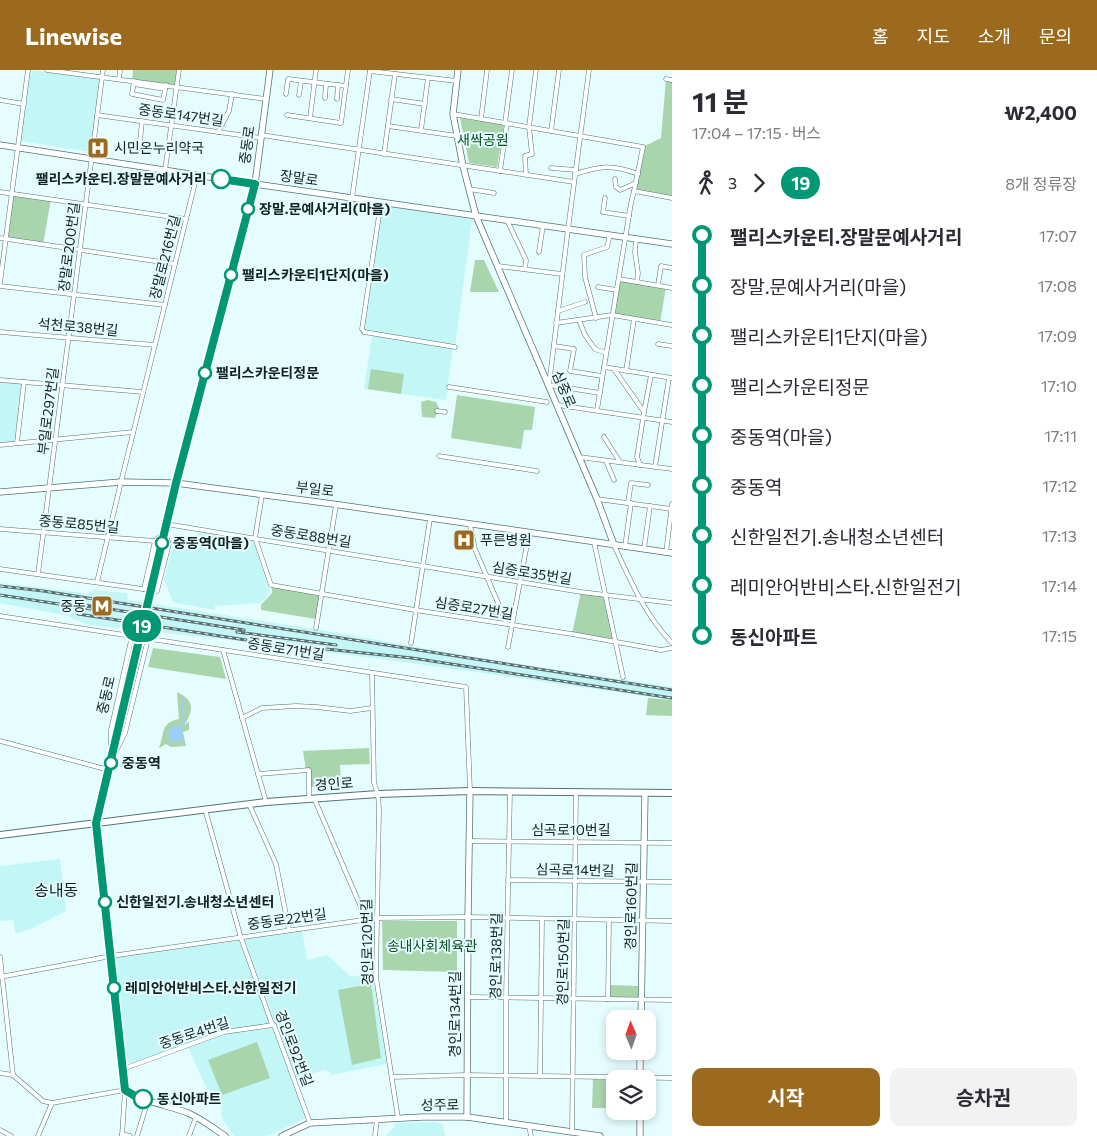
<!DOCTYPE html>
<html lang="ko">
<meta charset="utf-8">
<style>
body{margin:0;font-family:Commissioner,"Noto Sans KR",sans-serif;background:#f2f2f3;color:#2b2b33;height:100vh;display:flex;flex-direction:column;font-size:19px;white-space:nowrap}
*{box-sizing:border-box;margin:0}
p{font-size:16px;color:#7c7c81}
.icon{flex:none;width:28px;height:28px;fill:none;stroke:currentColor;stroke-width:2;stroke-linecap:round;stroke-linejoin:round}
.map{position:relative;flex:1;overflow:hidden}
.details{display:flex;flex-direction:column;background:#fff;width:425px}
.details>*{flex:none}
.badge{padding:0 10px;border-radius:16px;font-size:18px;line-height:32px}
.needle{width:32px;rotate:358deg}
.controls{position:absolute;left:606px;top:940px;display:grid;gap:10px}
.controls a{display:grid;place-items:center;width:50px;height:50px;border-radius:10px;background:#fff;box-shadow:0 2px 8px #0003;font-size:25px}
.map>.badge{position:absolute;translate:-50% -50%;box-shadow:0 0 0 2px #fff}
.legs{display:flex;align-items:center;gap:8px;height:55px;padding:0 20px;font-size:16px}
.legs p{margin-inline-start:auto}
.overview{display:flex;align-items:center;justify-content:space-between;height:85px;padding:0 20px}
h1{font-size:28px;font-weight:700;line-height:38px}
.button{display:flex;gap:10px;margin-top:auto;padding:10px 20px}
.button a{flex:1;height:58px;border-radius:10px;background:#9b6a1e;color:#fff;font-size:20px;font-weight:700;line-height:58px;text-align:center}
.button a+a{background:#f2f2f3;color:#2b2b33}
ul{padding:0 20px;list-style:none}
li{display:flex;align-items:center;gap:18px;height:50px;font-size:19px}
li i{display:grid;place-items:center;width:8px;height:100%;margin:0 6px;background:currentColor}
li i::after{content:'';width:12px;height:12px;margin:-6px;border:4px solid;border-radius:50%;background:#fff}
li p{margin-inline-start:auto}
li:first-child i{background:linear-gradient(#0000 50%,currentColor 0)}
li:last-child i{background:linear-gradient(currentColor 50%,#0000 0)}
header{display:flex;align-items:center;gap:30px;box-sizing:border-box;height:70px;padding:0 25px;background:#9b6a1e;color:#fff}
header strong{font-size:24px}
nav{display:flex;gap:28px;margin-inline-start:auto;font-size:18px}
main{display:flex;flex:1;min-height:0}
.map>svg:first-child{display:block}
.built{fill:#c3f7f7}
.green{fill:#a9d5ad}
.water{fill:#9fcdf9}
.lines{fill:none;stroke-linecap:round;stroke-linejoin:round}
.street-casing{stroke:#4f7475;stroke-width:5}
.secondary-casing{stroke:#4f7475;stroke-width:7}
.primary-casing{stroke:#4f7475;stroke-width:8}
.street{stroke:#fff;stroke-width:4}
.secondary{stroke:#fff;stroke-width:5.5}
.primary{stroke:#fff;stroke-width:6}
.rail-casing{stroke:#5b6d6e;stroke-width:3}
.rail{stroke:#e5fdfe;stroke-width:1;stroke-dasharray:4;stroke-linecap:butt}
.secondary-bridge-casing{stroke:#4f7475;stroke-width:7;stroke-linecap:butt}
.secondary-bridge{stroke:#fff;stroke-width:5.5}
.line-1-casing{stroke:#fff;stroke-width:11}
.line-1{stroke:#009775;stroke-width:8}
.stop-1-dot{fill:#fff;stroke:#009775;stroke-width:2.5}
.labels{text-anchor:middle;stroke-width:4;stroke-linejoin:round;paint-order:stroke}
.street-label{font-size:14px;fill:#122122;stroke:#e5fdfe}
.park-label{font-size:14px;fill:#0c501f;stroke:#e5fdfe}
.poi-label{font-size:14px;fill:#122122;stroke:#e5fdfe;text-anchor:start}
.stop-label{font-size:14px;font-weight:bold;fill:#122122;stroke:#e5fdfe;text-anchor:start}
.quarter-label{font-size:16px;fill:#122122;stroke:#e5fdfe}
</style>
<header>
<strong>Linewise</strong>
<nav><a>홈</a><a>지도</a><a>소개</a><a>문의</a></nav>
</header>
<main>
<div class="map">
<svg width="672" height="1066" viewBox="0 0 672 1066">
<rect width="100%" height="100%" fill="#e5fdfe"/>
<g class="built">
<path d="M29 0 101 8 91 82 20 71Z"/>
<path d="M381 132 473 145 455 277 364 262Z"/>
<path d="M372 266 453 277 446 330 364 319Z"/>
<path d="M0 310 24 312 17 373 0 375Z"/>
<path d="M198 462 249 469 253 471 270 522 261 533 215 536V540L176 533 173 532 164 509 173 476 195 480Z"/>
<path d="M0 513 53 519 88 524 93 520 127 523 128 530 333 562 467 586 672 617V630L404 592 222 569 89 555 64 545 0 533Z"/>
<path d="M60 789 66 841 35 857 16 864 13 850 0 851V796Z"/>
<path d="M302 860 307 890 327 885 351 907 372 902 387 994 331 1005 329 1002 323 1000 296 1009 244 869Z"/>
<path d="M238 868 272 954 224 962 122 996 111 886Z"/>
<path d="M273 958 307 1048 267 1066H234L224 1052 221 1045 222 1040 214 1023 206 1017 188 977 225 964Z"/>
<path d="M435 1052 443 1054 445 1066H385L395 1057V1053Z"/>
</g>
<g class="green">
<path d="M133 0H177L175 15 132 10Z"/>
<path d="M666 9 672 10V128L634 121 643 77 661 68Z"/>
<path d="M460 48 504 55 497 97 469 93Z"/>
<path d="M11 124 51 129 43 175 6 169Z"/>
<path d="M475 190H484L499 222H470Z"/>
<path d="M619 209 666 217 660 253 612 246Z"/>
<path d="M371 299 404 304 401 324 368 319Z"/>
<path d="M457 325 535 337 532 360H524L521 379 451 368Z"/>
<path d="M428 330 436 332 439 338 435 348 422 347 421 332Z"/>
<path d="M272 517 320 525 316 549 261 540V535L272 523Z"/>
<path d="M581 522 606 525 616 572 572 564Z"/>
<path d="M153 578 220 587 226 609 148 597Z"/>
<path d="M177 622C196 631 193 641 184 656L189 651V660L183 662 186 676 171 677 166 674 159 678C165 663 160 653 179 649Z"/>
<path d="M648 628 672 630V646L646 645Z"/>
<path d="M369 678 370 694 340 695 341 715 309 717V700H306L303 681Z"/>
<path d="M382 851H457V902L383 900Z"/>
<path d="M371 914 381 988 352 995 338 920Z"/>
<path d="M609 915 639 916V928L609 927Z"/>
<path d="M257 972 270 1008 222 1025 208 990Z"/>
<path d="M593 1009 607 1010 606 1038H592Z"/>
</g>
<path class="water" d="M184 627 186 628C179 643 188 647 184 658L182 659 183 669 178 672H173L169 669 168 662 174 656H183C185 645 178 641 184 627Z"/>
<g class="lines">
<g class="street-casing">
<g id="street">
<path d="M47 0 266 29"/>
<path d="M589 0 568 159 549 315 600 323"/>
<path d="M370 1 457 11"/>
<path d="M119 9 120 0"/>
<path d="M666 9 672 10"/>
<path d="M134 11 132 24 163 30 166 15"/>
<path d="M134 14 165 19"/>
<path d="M286 24 288 9 346 16"/>
<path d="M299 25 301 11"/>
<path d="M325 28 326 14"/>
<path d="M337 29 338 15"/>
<path d="M391 29 425 34"/>
<path d="M0 30 24 34"/>
<path d="M453 44 643 77 634 121 631 133 597 340"/>
<path d="M97 45 261 68"/>
<path d="M287 45 341 53 348 0"/>
<path d="M310 48 316 0"/>
<path d="M481 49 487 0"/>
<path d="M505 53 512 0"/>
<path d="M388 56 457 66"/>
<path d="M421 60 428 8"/>
<path d="M551 61 559 0"/>
<path d="M218 62 229 41 232 24"/>
<path d="M261 65 574 112"/>
<path d="M140 71 142 51"/>
<path d="M384 84 395 4"/>
<path d="M551 98 576 100"/>
<path d="M165 100 179 0"/>
<path d="M500 101 507 53"/>
<path d="M575 104C601 96 612 94 638 104"/>
<path d="M526 105 525 86 532 84 529 57 536 0"/>
<path d="M615 109 616 117 620 120 636 113"/>
<path d="M469 119 494 123"/>
<path d="M634 121 672 128"/>
<path d="M0 122 186 149"/>
<path d="M352 128 370 0"/>
<path d="M605 128 603 142 629 146"/>
<path d="M381 132 362 259 364 262 455 277"/>
<path d="M507 150 526 190 525 199"/>
<path d="M0 168 175 194"/>
<path d="M636 168 635 182 638 203 637 212"/>
<path d="M539 182 543 155"/>
<path d="M498 196 562 204"/>
<path d="M619 209 672 218"/>
<path d="M0 213 28 0"/>
<path d="M658 215 661 196 672 198"/>
<path d="M0 216 165 235"/>
<path d="M598 217 617 220"/>
<path d="M558 241 585 232"/>
<path d="M596 248 585 207 584 185 607 177 610 165"/>
<path d="M579 250 585 265 595 279 606 283"/>
<path d="M556 253 612 245 672 255"/>
<path d="M0 262 155 275"/>
<path d="M658 274 672 276"/>
<path d="M554 276 574 279 570 301 602 306"/>
<path d="M604 297 672 308"/>
<path d="M614 299 644 342 637 387 640 395"/>
<path d="M626 301 634 249"/>
<path d="M0 310 143 322"/>
<path d="M449 317 547 332"/>
<path d="M558 335 672 352"/>
<path d="M437 341 445 342"/>
<path d="M644 342 651 305"/>
<path d="M604 367 620 392"/>
<path d="M17 373 24 312"/>
<path d="M0 375 133 362"/>
<path d="M439 386 537 401"/>
<path d="M579 387 672 399"/>
<path d="M606 391 614 410"/>
<path d="M655 397 669 308"/>
<path d="M262 425 255 468 271 515 415 540 572 564 661 580 672 578"/>
<path d="M597 429 672 439"/>
<path d="M628 433 631 413 648 415"/>
<path d="M166 454 581 522 672 533"/>
<path d="M470 455 475 479 507 554"/>
<path d="M0 459 155 471"/>
<path d="M594 472 623 607"/>
<path d="M614 475C630 510 645 545 672 573"/>
<path d="M625 477 631 433"/>
<path d="M644 479 650 436"/>
<path d="M666 483 672 434"/>
<path d="M0 499 157 521 169 474 165 464"/>
<path d="M38 504 103 0"/>
<path d="M97 512 121 412 197 105"/>
<path d="M144 519 155 471 163 463"/>
<path d="M0 546 466 617 470 721"/>
<path d="M316 558 336 435"/>
<path d="M411 573 430 449"/>
<path d="M508 577 529 463"/>
<path d="M223 580 266 732"/>
<path d="M372 603 374 713 378 724 379 739 376 907 398 1048"/>
<path d="M242 648 262 638 296 636 317 637 350 641 372 638"/>
<path d="M0 671 109 700"/>
<path d="M111 682V660L132 566"/>
<path d="M115 683 125 663 148 569"/>
<path d="M258 704 309 700V728"/>
<path d="M314 728 366 849"/>
<path d="M249 734 276 794 289 860"/>
<path d="M205 739 241 868 272 954 274 955 310 1053"/>
<path d="M469 771 672 773"/>
<path d="M508 810 672 812"/>
<path d="M0 887 13 1005"/>
<path d="M0 907 111 886 377 848 468 847 672 851"/>
<path d="M468 927 672 930"/>
<path d="M608 929 609 850"/>
<path d="M123 999 224 962 273 955"/>
<path d="M0 1003 13 1005 43 1031 52 1033 125 1020 122 1066"/>
<path d="M540 1006 542 849"/>
<path d="M392 1007 467 1005 672 1008"/>
<path d="M506 1052V927L510 721"/>
<path d="M529 1056 531 1066"/>
<path d="M0 1060 11 1066"/>
<path d="M572 1062 576 723"/>
<path d="M122 1064 130 1066"/>
<path d="M38 1066 52 1033"/>
<path d="M137 1066 148 1030"/>
<path d="M189 1066 196 1047"/>
<path d="M375 1066 377 1049"/>
</g>
</g>
<g class="secondary-casing">
<g id="secondary">
<path d="M458 0 453 44 463 96 476 146 597 429 614 475"/>
<path d="M0 75 255 114 672 174"/>
<path d="M0 422 121 412 176 413 333 434 672 483"/>
<path d="M162 473 176 413 255 114 270 0"/>
<path d="M115 673 97 753 125 1020C144 1032 167 1035 188 1043 202 1049 213 1058 225 1066"/>
<path d="M641 949 645 723"/>
<path d="M640 1009V981"/>
<path d="M467 1047 468 847 470 721"/>
<path d="M282 1066 310 1053 423 1047H467L600 1066"/>
<path d="M640 1066V1041"/>
</g>
</g>
<g class="primary-casing">
<path id="primary" d="M0 765 266 732 378 724 470 721 672 723"/>
</g>
<use href="#street" class="street"/>
<use href="#secondary" class="secondary"/>
<use href="#primary" class="primary"/>
<g class="rail-casing">
<g id="rail">
<path d="M0 516 43 521 672 620"/>
<path d="M0 525 91 539"/>
<path d="M84 535 244 560"/>
<path d="M78 544 246 570"/>
<path d="M237 562 336 575"/>
<path d="M326 579 412 588 672 628"/>
</g>
</g>
<use href="#rail" class="rail"/>
<g class="secondary-bridge-casing">
<path id="secondary-bridge" d="M115 673 162 473"/>
</g>
<use href="#secondary-bridge" class="secondary-bridge"/>
</g>
<g class="lines">
<g class="line-1-casing">
<path id="line-1" d="M143 1029 135 1026 125 1020 96 753 176 413 255 114 221 109"/>
</g>
<use href="#line-1" class="line-1"/>
</g>
<defs>
<g id="hospital-square" transform="scale(1.125)"><rect x="-9" y="-9" width="18" height="18" rx="4" fill="#9b6a1e" stroke="#e5fdfe"/><path d="M-5-5h3v3.5h4V-5h3V5h-3V1.5h-4V5h-3Z" fill="#fff"/></g>
<g id="metro-square" transform="scale(1.125)"><rect x="-9" y="-9" width="18" height="18" rx="4" fill="#9b6a1e" stroke="#e5fdfe"/><path d="M-5.5 5V-5H-3L0 0L3-5H5.5V5H3V-.5L0 4L-3-.5V5Z" fill="#fff"/></g>
</defs>
<g fill-rule="evenodd">
<use href="#hospital-square" x="98" y="78"/>
<use href="#hospital-square" x="464" y="470"/>
<use href="#metro-square" x="102" y="536"/>
</g>
<g class="stop-1-dot">
<circle cx="221" cy="109" r="9"/>
<circle cx="248" cy="139" r="6"/>
<circle cx="231" cy="205" r="6"/>
<circle cx="205" cy="303" r="6"/>
<circle cx="162" cy="473" r="6"/>
<circle cx="111" cy="693" r="6"/>
<circle cx="105" cy="832" r="6"/>
<circle cx="114" cy="918" r="6"/>
<circle cx="143" cy="1029" r="9"/>
</g>
<g class="labels">
<g class="street-label">
<text transform="translate(181 45) rotate(8)" y="5">중동로147번길</text>
<text transform="translate(247 75) rotate(-82)" y="5">중동로</text>
<text transform="translate(299 108) rotate(8)" y="5">장말로</text>
<text transform="translate(69 177) rotate(-83)" y="5">장말로200번길</text>
<text transform="translate(165 187) rotate(-76)" y="5">장말로216번길</text>
<text transform="translate(78 257) rotate(5)" y="5">석천로38번길</text>
<text transform="translate(564 319) rotate(67)" y="5">심중로</text>
<text transform="translate(48 341) rotate(-83)" y="5">부일로297번길</text>
<text transform="translate(315 419) rotate(7)" y="5">부일로</text>
<text transform="translate(79 454) rotate(5)" y="5">중동로85번길</text>
<text transform="translate(311 466) rotate(9)" y="5">중동로88번길</text>
<text transform="translate(532 503) rotate(9)" y="5">심중로35번길</text>
<text transform="translate(474 538) rotate(9)" y="5">심중로27번길</text>
<text transform="translate(286 579) rotate(9)" y="5">중동로71번길</text>
<text transform="translate(106 625) rotate(-77)" y="5">중동로</text>
<text transform="translate(334 714) rotate(-4)" y="5">경인로</text>
<text x="571" y="765">심곡로10번길</text>
<text transform="translate(575 800) rotate(1)" y="5">심곡로14번길</text>
<text transform="translate(631 836) rotate(-89)" y="5">경인로160번길</text>
<text transform="translate(287 849) rotate(-8)" y="5">중동로22번길</text>
<text transform="translate(367 872) rotate(-91)" y="5">경인로120번길</text>
<text transform="translate(496 886) rotate(-89)" y="5">경인로138번길</text>
<text transform="translate(563 892) rotate(-89)" y="5">경인로150번길</text>
<text transform="translate(455 944) rotate(-90)" y="5">경인로134번길</text>
<text transform="translate(194 963) rotate(-18)" y="5">중동로4번길</text>
<text transform="translate(294 978) rotate(69)" y="5">경인로92번길</text>
<text transform="translate(440 1035) rotate(-1)" y="5">성주로</text>
</g>
<g class="park-label">
<text x="483" y="75">새싹공원</text>
<text x="432" y="881">송내사회체육관</text>
</g>
<g class="poi-label">
<text x="114" y="83">시민온누리약국</text>
<text x="480" y="475">푸른병원</text>
<text x="86" y="541" text-anchor="end">중동</text>
</g>
<g class="stop-label">
<text x="207" y="114" text-anchor="end">팰리스카운티.장말문예사거리</text>
<text x="259" y="144">장말.문예사거리(마을)</text>
<text x="242" y="210">팰리스카운티1단지(마을)</text>
<text x="216" y="308">팰리스카운티정문</text>
<text x="173" y="478">중동역(마을)</text>
<text x="122" y="698">중동역</text>
<text x="116" y="837">신한일전기.송내청소년센터</text>
<text x="125" y="923">레미안어반비스타.신한일전기</text>
<text x="157" y="1034">동신아파트</text>
</g>
<g class="quarter-label">
<text x="56" y="826">송내동</text>
</g>
</g>
</svg>
<div class="controls">
<a><svg class="needle" viewBox="-14 -14 28 28"><path d="M0-13l5 13h-10z" fill="#e53935"/><path d="M0 13l5-13h-10z" fill="#7c7c81"/></svg></a>
<a><svg class="icon" aria-label="layers" viewBox="0 0 24 24"><path d="M12 4l9 5-9 5-9-5zM3 14l9 5 9-5"/></svg></a>
</div>
<b class="badge" style="left:142px;top:556px;background:#009775;color:#fff">19</b>
</div>
<section class="details">
<div class="overview"><div><h1>11 분</h1><p>17:04 – 17:15 · 버스</p></div><b>₩2,400</b></div>
<div class="legs"><svg class="icon" aria-label="walk" viewBox="0 0 24 24"><circle cx="13" cy="4" r="2"/><path d="M13 8l-2 6 4 7M11 14l-3 7M7 12l3-4h3l4 4"/></svg>3<svg class="icon" aria-label="forward" viewBox="0 0 24 24"><path d="M9 5l7 7-7 7"/></svg><b class="badge" style="background:#009775;color:#fff">19</b><p>8개 정류장</p></div>
<ul>
<li><i style="color:#009775"></i><b>팰리스카운티.장말문예사거리</b><p>17:07</p></li>
<li><i style="color:#009775"></i><span>장말.문예사거리(마을)</span><p>17:08</p></li>
<li><i style="color:#009775"></i><span>팰리스카운티1단지(마을)</span><p>17:09</p></li>
<li><i style="color:#009775"></i><span>팰리스카운티정문</span><p>17:10</p></li>
<li><i style="color:#009775"></i><span>중동역(마을)</span><p>17:11</p></li>
<li><i style="color:#009775"></i><span>중동역</span><p>17:12</p></li>
<li><i style="color:#009775"></i><span>신한일전기.송내청소년센터</span><p>17:13</p></li>
<li><i style="color:#009775"></i><span>레미안어반비스타.신한일전기</span><p>17:14</p></li>
<li><i style="color:#009775"></i><b>동신아파트</b><p>17:15</p></li>
</ul>
<div class="button"><a>시작</a><a>승차권</a></div>
</section>
</main>
